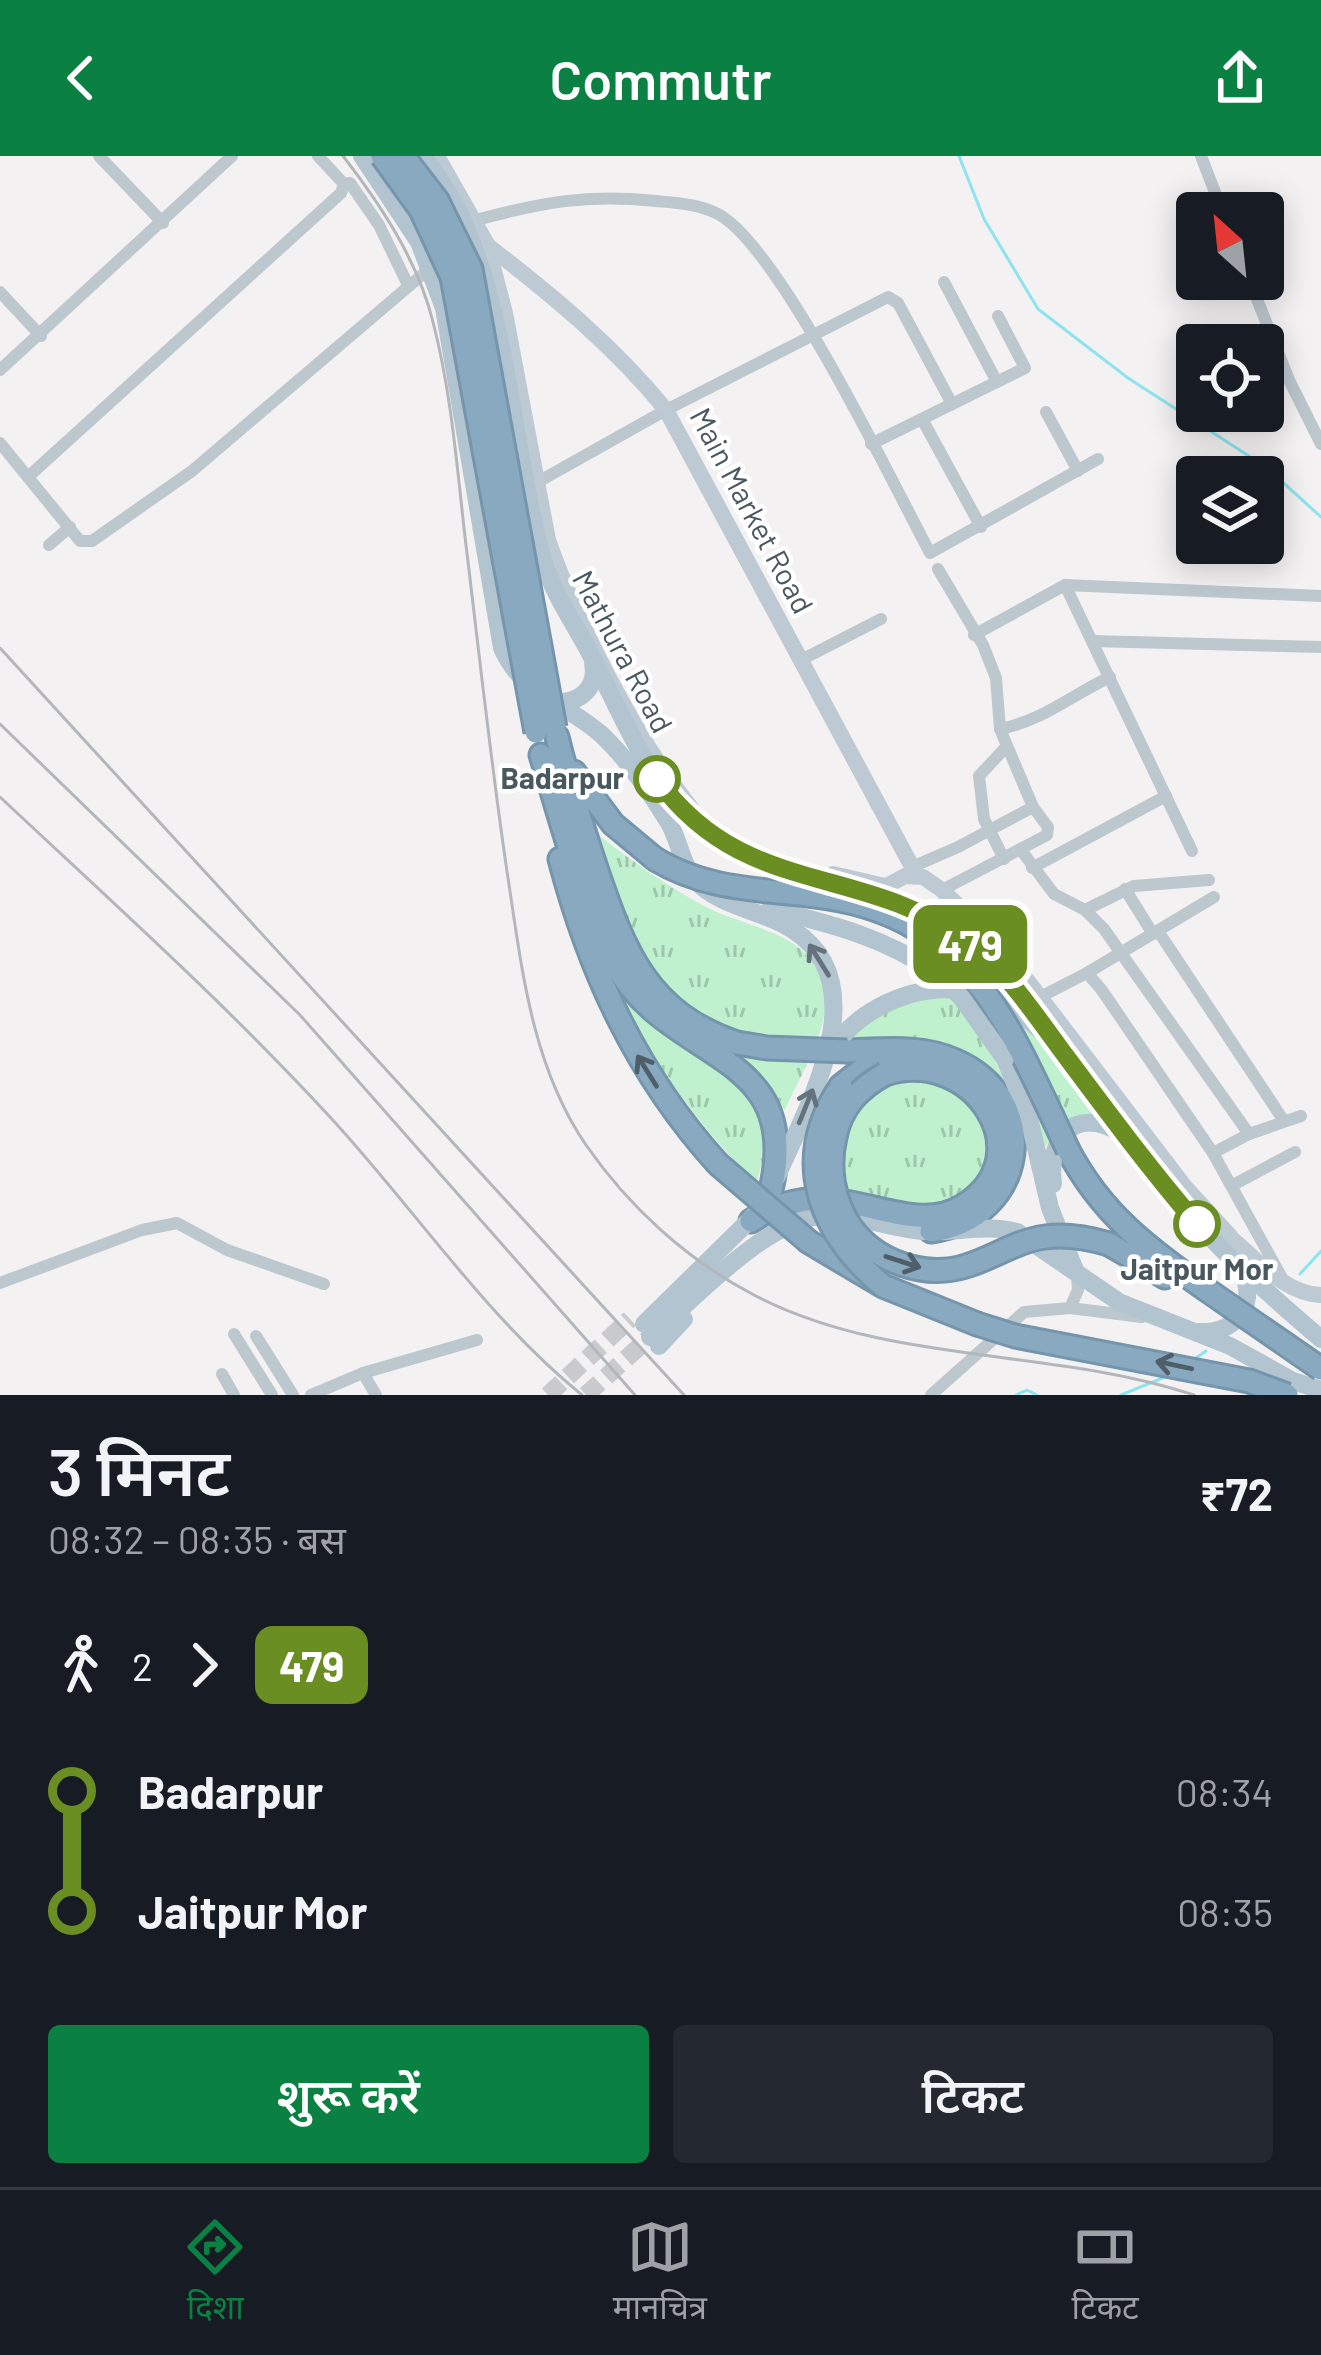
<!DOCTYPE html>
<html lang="hi">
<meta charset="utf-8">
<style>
body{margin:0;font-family:Barlow,"Noto Sans Devanagari",sans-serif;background:#242831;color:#f1f3f6;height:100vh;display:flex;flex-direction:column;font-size:45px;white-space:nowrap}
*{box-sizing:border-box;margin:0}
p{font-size:39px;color:#9ea1a6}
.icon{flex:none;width:66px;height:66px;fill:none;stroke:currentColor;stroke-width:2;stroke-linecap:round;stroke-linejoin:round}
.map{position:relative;height:1239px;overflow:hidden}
.side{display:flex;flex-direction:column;background:#171b24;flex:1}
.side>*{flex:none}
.badge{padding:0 24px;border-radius:18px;font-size:42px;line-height:78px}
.needle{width:78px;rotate:333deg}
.controls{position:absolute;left:1176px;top:36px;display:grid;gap:24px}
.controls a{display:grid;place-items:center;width:108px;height:108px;border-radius:12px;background:#171b24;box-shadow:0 6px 30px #0003;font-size:60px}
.map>.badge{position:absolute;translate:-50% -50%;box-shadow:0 0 0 6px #fff}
.legs{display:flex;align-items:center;gap:18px;height:132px;padding:0 48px;font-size:39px}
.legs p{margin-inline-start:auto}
.headline{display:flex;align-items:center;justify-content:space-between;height:204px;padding:0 48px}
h1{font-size:66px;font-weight:600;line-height:90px}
.primary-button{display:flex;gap:24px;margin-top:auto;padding:24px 48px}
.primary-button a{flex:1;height:138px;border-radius:12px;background:#0b8043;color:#fff;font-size:48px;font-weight:600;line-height:138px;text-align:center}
.primary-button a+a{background:#242831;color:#f1f3f6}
ul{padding:0 48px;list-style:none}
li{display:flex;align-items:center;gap:42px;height:120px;font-size:45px}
li i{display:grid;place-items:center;width:18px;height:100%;margin:0 15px;background:currentColor}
li i::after{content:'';width:30px;height:30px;margin:-15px;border:9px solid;border-radius:50%;background:#171b24}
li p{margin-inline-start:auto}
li:first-child i{background:linear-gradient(#0000 50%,currentColor 0)}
li:last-child i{background:linear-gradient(currentColor 50%,#0000 0)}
header{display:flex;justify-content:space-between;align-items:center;height:156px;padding:0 48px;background:#0b8043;color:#fff;font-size:54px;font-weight:600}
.menu{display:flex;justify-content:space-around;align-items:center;height:168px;border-top:3px solid #363941;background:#171b24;font-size:33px;color:#9ea1a6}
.menu a{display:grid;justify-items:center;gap:6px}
.menu .on{color:#0b8043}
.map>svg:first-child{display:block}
.park{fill:url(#park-tufts)}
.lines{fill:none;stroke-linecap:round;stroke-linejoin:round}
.stream{stroke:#8de4ee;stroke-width:3}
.primary-tunnel{stroke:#c9cacd;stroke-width:18;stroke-dasharray:18 9;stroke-linecap:butt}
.highway-casing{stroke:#7495ac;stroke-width:27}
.street{stroke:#bdc7ce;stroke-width:12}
.secondary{stroke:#bdcad3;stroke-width:16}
.primary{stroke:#b1c4d0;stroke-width:18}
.highway{stroke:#89a9c0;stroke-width:21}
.rail{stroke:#b3b7bc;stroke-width:3}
.highway-bridge-casing{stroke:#7495ac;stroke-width:27;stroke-linecap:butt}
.primary-bridge{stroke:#b1c4d0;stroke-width:18}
.highway-bridge{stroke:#89a9c0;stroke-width:21}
.oneway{stroke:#63727b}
.oneway2{stroke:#4f5f69}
.line-1-casing{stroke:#fff;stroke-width:27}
.line-1{stroke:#6b8e23;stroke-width:18}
.stop-1-dot{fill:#fff;stroke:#6b8e23;stroke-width:6}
.labels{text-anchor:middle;stroke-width:9;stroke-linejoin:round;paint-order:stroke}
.street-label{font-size:30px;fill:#49575f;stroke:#fff}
.stop-label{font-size:30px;font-weight:bold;fill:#49575f;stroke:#fff;text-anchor:end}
</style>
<header><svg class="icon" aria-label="back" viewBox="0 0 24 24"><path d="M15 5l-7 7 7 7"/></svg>Commutr<svg class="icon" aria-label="share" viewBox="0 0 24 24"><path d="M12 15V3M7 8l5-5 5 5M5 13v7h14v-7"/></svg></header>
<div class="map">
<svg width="1321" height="1239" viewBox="0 0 1321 1239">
<defs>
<pattern id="park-tufts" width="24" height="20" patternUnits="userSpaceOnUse" patternTransform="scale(3)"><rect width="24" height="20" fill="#c0f1ce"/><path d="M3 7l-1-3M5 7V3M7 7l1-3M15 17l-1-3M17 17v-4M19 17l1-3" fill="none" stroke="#9ec6aa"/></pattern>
</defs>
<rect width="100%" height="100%" fill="#f4f1f2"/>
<g class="park">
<path d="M600 680C634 707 670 732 708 752 748 772 814 777 824 832 832 871 800 919 785 954L734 899 741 880C727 873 711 867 698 859 640 821 620 743 600 680Z"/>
<path d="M616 836C635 848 651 863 669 876 730 918 787 942 756 1027 699 970 654 907 616 836Z"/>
<path d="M941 840 985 847 1047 888 1103 962 1056 976 1044 992 1025 925 1011 897 995 905 1012 940 987 913 960 896 844 888C871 856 902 849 941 840Z"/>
<path d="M903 920 958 932 987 971 989 1004 974 1033 937 1054 849 1039C837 1007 840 962 868 938 877 929 891 925 903 920Z"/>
</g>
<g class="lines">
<g class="stream">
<path d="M959 0 984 63 1038 153 1128 222 1266 311 1321 361"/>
<path d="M1300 1118 1321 1095"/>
<path d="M1193 1204 1206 1195"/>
<path d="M1016 1239 1027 1234 1037 1239"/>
<path d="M1121 1239 1170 1219"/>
</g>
<g class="primary-tunnel">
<path d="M548 1239 630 1163"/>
<path d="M586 1239 650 1181"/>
</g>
<g class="highway-casing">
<g id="highway">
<path d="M557 581C568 626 582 670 597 715 625 797 648 857 737 887"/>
<path d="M541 599C563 669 581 744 616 809 670 908 804 892 771 1034"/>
<path d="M574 616 613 668 655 703"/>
<path d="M560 703C590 817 638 920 718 1008"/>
<path d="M847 895C883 894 922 889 956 905 1044 944 1027 1062 931 1075"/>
<path d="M841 930 864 912 891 900"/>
<path d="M1068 994C1101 1057 1147 1092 1204 1132"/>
<path d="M751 1065C834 1008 902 1087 963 1050 1045 1000 972 889 885 918"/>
<path d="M809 1086 883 1130 977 1168"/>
<path d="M1109 1088 1165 1121"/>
</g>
</g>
<g class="street">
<path d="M99 0 163 67"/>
<path d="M1201 0 1223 57"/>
<path d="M344 28 350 27 379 69 408 129"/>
<path d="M476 64C544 46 585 38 656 45 677 47 699 48 718 58 779 90 892 326 930 397L1098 303"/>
<path d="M1249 123 1289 224 1321 288"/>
<path d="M944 126 997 226"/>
<path d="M0 136 41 180"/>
<path d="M0 214 232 0"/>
<path d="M1046 256 1078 315"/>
<path d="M922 263 981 371"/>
<path d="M0 287 80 385H92L192 315 429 113"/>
<path d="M871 288 1025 212 998 160"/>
<path d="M29 320 341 37 344 28 318 0"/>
<path d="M536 327 666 254 888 141 898 147 952 248"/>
<path d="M49 389 70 371"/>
<path d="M1065 429 1192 695"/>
<path d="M974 479 1065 429 1321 440"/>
<path d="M1093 485 1321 491"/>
<path d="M801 504 881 463"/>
<path d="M1000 573C1044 564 1070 540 1110 521"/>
<path d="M1021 694 1054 738 1085 754 1104 773 1249 978"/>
<path d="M1004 703 984 663 979 620 1006 591"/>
<path d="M912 711 958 691 1033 651 1000 573 996 522 983 489 938 413"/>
<path d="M1032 712 1166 640"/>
<path d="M1125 733 1153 778"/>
<path d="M942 734 1047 679 1048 671 1033 651"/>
<path d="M1085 754 1134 730 1209 724"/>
<path d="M1158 775 1284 965"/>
<path d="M1087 817 1214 741"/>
<path d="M1042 840 1087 817 1101 833 1213 997 1282 1122"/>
<path d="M1213 997 1249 978 1301 960"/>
<path d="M1233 1029 1295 996"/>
<path d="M0 1127 142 1074 177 1067 227 1094 324 1128"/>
<path d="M1070 1152 1078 1134 1077 1119"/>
<path d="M234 1178 272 1239"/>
<path d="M256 1180 293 1239"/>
<path d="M363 1217 376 1239"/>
<path d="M222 1218 234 1239"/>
<path d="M311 1239 363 1217 477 1184"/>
<path d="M931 1239 1024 1156 1070 1152 1142 1161"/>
</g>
<g class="secondary">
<path d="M437 0 487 88 505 157 548 384C578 469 636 583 692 653"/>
<path d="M487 89C552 139 615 191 666 254L917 720"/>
<path d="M833 718 885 730"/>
<path d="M879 734 905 720 923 721 942 734 1004 794 1186 1032 1230 1080"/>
<path d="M1225 1077C1254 1099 1282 1138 1321 1139"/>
</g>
<g class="primary">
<path d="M362 0 419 86 444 152 502 492C523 540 567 547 603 580 627 603 652 638 669 667 680 686 681 708 696 725 721 752 763 754 793 774 879 829 806 953 776 1022"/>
<path d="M422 0C508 98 507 281 543 404 553 438 576 470 592 501 613 541 631 584 656 621 725 726 817 707 915 754 975 783 1013 831 1053 882"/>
<path d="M554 546C580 548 598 532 593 506"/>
<path d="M770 753C830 768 885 781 935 817"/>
<path d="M831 894C851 865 877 848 911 838 1035 803 1109 965 1176 1043 1219 1095 1270 1139 1321 1183"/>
<path d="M1005 903 1029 962 1050 1052 1075 1114"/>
<path d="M1053 1028C1047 982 1074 949 1121 977"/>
<path d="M644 1168 757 1057"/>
<path d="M1199 1176C1234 1178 1257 1151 1243 1117"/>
<path d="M650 1181C696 1142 769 1058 832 1059 860 1060 887 1071 915 1074 948 1079 984 1067 1017 1076L1119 1146 1230 1190 1293 1225 1321 1234"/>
<path d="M659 1190 684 1163"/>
</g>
<use href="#highway" class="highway"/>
<g class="rail">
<path d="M343 0C381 49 418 105 433 166 451 235 457 310 465 381 479 495 491 609 508 722 522 814 532 910 586 989 629 1051 687 1104 754 1139 890 1210 1051 1191 1194 1239"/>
<path d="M0 492 684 1239"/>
<path d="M0 568 300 859 635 1239"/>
<path d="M0 641C112 746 226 848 330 961 414 1052 485 1160 582 1239"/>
</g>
<g class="highway-bridge-casing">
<g id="highway-bridge">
<path d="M382 0 421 54 452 121 536 576"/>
<path d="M403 0 437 44 471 113 555 572"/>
<path d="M655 703C706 734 758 733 816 740 971 759 1009 870 1068 994"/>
<path d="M737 887 767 892 847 895"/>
<path d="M885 918C859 932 841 951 835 981 828 1011 833 1044 850 1070 875 1106 925 1123 966 1110 993 1102 1016 1085 1045 1081 1067 1078 1088 1082 1109 1088"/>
<path d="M841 930C790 1005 820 1077 883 1130"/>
<path d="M718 1008 809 1086"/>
<path d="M1204 1132 1321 1213"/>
<path d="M977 1168 1015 1180 1249 1225 1287 1239"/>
</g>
</g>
<path class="primary-bridge" d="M935 817 961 841 1005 903"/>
<use href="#highway-bridge" class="highway-bridge"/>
</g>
<defs><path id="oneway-shaft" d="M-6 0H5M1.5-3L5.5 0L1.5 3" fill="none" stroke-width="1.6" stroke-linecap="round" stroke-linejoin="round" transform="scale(3)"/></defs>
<g class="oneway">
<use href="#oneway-shaft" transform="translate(819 804) rotate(-122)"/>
<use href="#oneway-shaft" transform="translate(806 950) rotate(-68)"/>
</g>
<g class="oneway2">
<use href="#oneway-shaft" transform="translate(647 915) rotate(-122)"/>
<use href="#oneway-shaft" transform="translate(903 1106) rotate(18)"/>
<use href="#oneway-shaft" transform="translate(1174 1209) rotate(-168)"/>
</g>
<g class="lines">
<g class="line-1-casing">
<path id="line-1" d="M657 623C744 743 861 706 967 785 1005 813 1034 857 1062 895 1106 954 1149 1012 1197 1068"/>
</g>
<use href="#line-1" class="line-1"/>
</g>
<g class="stop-1-dot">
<circle cx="657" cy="623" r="21"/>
<circle cx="1197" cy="1068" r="21"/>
</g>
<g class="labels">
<g class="street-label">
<text transform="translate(751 355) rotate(62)" y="10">Main Market Road</text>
<text transform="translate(622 496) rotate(62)" y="10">Mathura Road</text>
</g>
<g class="stop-label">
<text x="624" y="633">Badarpur</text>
<text x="1197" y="1124" text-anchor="middle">Jaitpur Mor</text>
</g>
</g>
</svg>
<div class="controls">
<a><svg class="needle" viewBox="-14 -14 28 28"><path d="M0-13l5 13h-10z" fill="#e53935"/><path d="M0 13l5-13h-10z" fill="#9ea1a6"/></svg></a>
<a><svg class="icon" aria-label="locate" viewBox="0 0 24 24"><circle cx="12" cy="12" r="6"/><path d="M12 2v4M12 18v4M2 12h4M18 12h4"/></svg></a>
<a><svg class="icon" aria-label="layers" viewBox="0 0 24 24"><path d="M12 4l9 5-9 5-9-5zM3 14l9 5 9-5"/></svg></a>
</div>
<b class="badge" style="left:970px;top:788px;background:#6b8e23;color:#fff">479</b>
</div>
<section class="side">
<div class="headline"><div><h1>3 मिनट</h1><p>08:32 – 08:35 · बस</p></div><b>₹72</b></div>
<div class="legs"><svg class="icon" aria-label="walk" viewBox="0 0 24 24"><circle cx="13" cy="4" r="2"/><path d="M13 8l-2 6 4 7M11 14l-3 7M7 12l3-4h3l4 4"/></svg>2<svg class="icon" aria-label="forward" viewBox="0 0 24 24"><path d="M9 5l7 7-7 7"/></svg><b class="badge" style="background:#6b8e23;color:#fff">479</b></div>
<ul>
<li><i style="color:#6b8e23"></i><b>Badarpur</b><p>08:34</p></li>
<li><i style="color:#6b8e23"></i><b>Jaitpur Mor</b><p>08:35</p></li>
</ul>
<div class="primary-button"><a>शुरू करें</a><a>टिकट</a></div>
</section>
<nav class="menu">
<a class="on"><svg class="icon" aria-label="directions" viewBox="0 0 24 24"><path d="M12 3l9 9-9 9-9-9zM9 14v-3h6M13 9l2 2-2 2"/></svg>दिशा</a>
<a><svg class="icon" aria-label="map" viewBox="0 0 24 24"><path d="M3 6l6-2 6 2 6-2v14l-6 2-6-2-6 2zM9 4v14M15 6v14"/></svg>मानचित्र</a>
<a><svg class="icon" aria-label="tickets" viewBox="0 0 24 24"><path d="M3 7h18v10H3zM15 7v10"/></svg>टिकट</a>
</nav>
